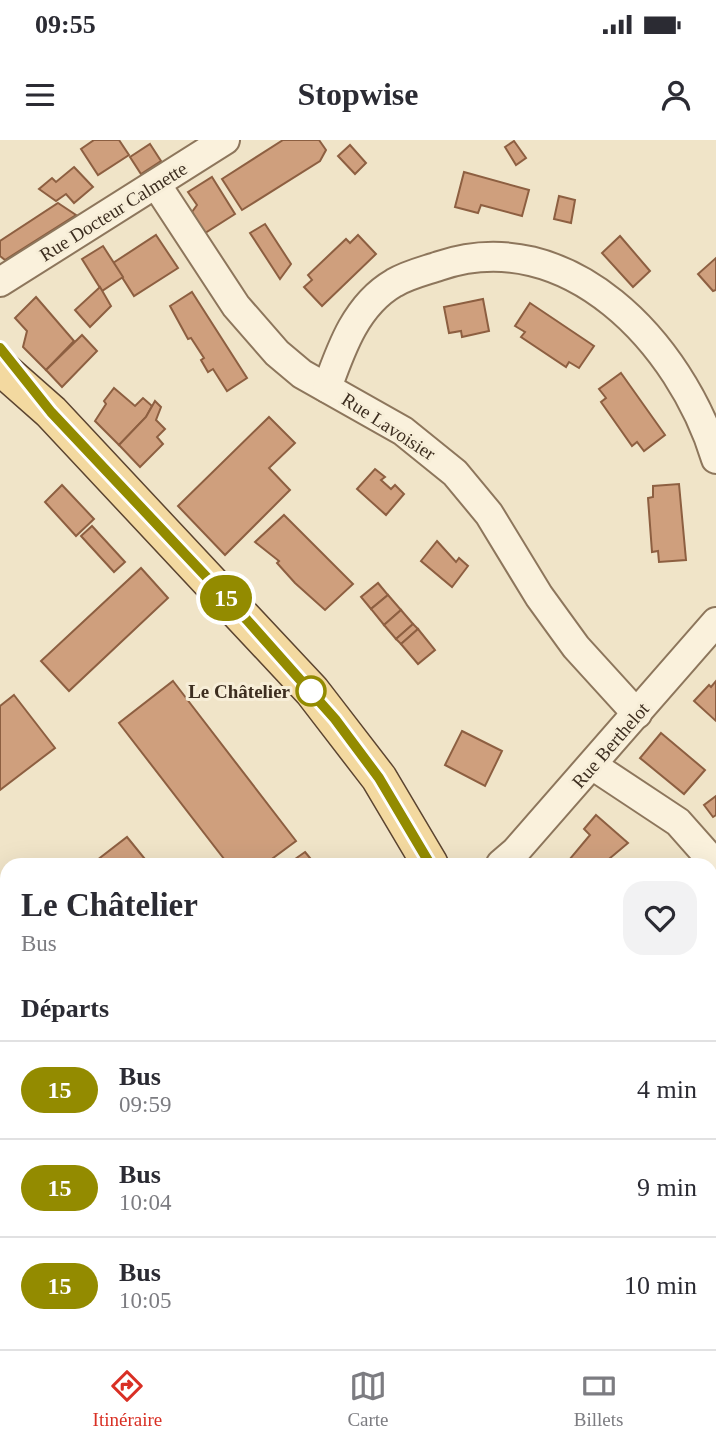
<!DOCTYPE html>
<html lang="fr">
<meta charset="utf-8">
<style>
body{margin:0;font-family:"Times New Roman",serif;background:#f2f2f3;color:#2b2b33;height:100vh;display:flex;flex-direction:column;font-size:26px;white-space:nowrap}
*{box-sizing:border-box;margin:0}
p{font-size:23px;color:#7c7c81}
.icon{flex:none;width:38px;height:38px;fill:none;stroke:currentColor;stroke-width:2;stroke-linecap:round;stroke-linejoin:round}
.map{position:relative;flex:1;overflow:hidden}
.drawer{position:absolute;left:0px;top:718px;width:718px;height:492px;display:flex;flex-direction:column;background:#fff;border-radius:21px 21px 0 0;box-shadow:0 7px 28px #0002}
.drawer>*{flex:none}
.badge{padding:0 14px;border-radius:23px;font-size:24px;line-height:46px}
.map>.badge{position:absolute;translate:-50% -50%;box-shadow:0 0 0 4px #fff}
h2{padding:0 21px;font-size:26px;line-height:63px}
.round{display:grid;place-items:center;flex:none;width:74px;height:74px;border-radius:21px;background:#f2f2f3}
.head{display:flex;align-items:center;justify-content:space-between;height:119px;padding:0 21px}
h1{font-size:33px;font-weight:800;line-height:52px}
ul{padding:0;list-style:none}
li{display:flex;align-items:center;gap:21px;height:98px;padding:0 21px;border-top:2px solid #e1e1e2}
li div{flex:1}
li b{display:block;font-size:26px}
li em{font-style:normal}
li .badge{min-width:77px;font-weight:700;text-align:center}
.status{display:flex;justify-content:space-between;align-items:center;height:49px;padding:0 35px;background:#fff;direction:ltr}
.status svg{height:19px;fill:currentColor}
header{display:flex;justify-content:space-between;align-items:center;height:91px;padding:0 21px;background:#fff;font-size:32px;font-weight:800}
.tab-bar{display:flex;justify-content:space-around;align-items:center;height:98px;border-top:2px solid #e1e1e2;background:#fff;font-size:19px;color:#7c7c81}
.tab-bar a{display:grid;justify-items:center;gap:4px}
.tab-bar .on{color:#d93025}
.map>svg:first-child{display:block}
.building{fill:#cf9f7d;stroke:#8d5f41;stroke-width:2}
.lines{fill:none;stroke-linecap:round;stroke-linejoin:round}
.minor-casing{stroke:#8d765c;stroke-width:32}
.major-casing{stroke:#5b4430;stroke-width:38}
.minor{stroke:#faf1dc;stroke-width:28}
.major{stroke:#f3d9a0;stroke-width:35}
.line-casing{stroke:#fff;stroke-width:16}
.line{stroke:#938b00;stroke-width:10}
.stop-dot{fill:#fff;stroke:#938b00;stroke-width:3.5}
.labels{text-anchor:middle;stroke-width:6;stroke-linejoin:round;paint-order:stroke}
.street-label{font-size:19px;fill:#3d2e20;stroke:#f7eed8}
.stop-label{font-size:19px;font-weight:bold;fill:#3d2e20;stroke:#f7eed8;text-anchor:end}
</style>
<div class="status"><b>09:55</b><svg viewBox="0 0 49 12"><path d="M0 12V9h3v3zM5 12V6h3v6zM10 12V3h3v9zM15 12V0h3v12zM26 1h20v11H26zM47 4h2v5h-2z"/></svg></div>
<header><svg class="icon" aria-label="menu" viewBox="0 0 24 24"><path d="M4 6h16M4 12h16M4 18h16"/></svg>Stopwise<svg class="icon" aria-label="person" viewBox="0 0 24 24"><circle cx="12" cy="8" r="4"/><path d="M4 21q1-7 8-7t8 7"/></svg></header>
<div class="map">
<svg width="716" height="1209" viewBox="0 0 716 1209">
<rect width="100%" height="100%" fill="#f0e4c8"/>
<g class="building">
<path d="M94 0H119L129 15 98 35 81 9Z"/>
<path d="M283 0H319L326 10 320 21 242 70 222 39Z"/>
<path d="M514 1 526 18 516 25 505 7Z"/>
<path d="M150 4 161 21 141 34 130 17Z"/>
<path d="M350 5 366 23 355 34 338 16Z"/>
<path d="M74 27 93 47 74 63 66 54 56 61 39 49 52 38 56 42Z"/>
<path d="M464 32 529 50 522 76 481 65 478 73 455 67Z"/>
<path d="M212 37 235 74 205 93 192 72 197 65 188 52Z"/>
<path d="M559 56 575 60 571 83 554 79Z"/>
<path d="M58 63 76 75 5 120 0 116V101Z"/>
<path d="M265 84 291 124 280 139 250 93Z"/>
<path d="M156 95 178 128 134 156 113 123Z"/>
<path d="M358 95 376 114 322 166 304 147 312 140 308 135 346 99 350 103Z"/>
<path d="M620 96 650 131 633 147 602 113Z"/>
<path d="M103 106 123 137 102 151 82 119Z"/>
<path d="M716 118V150L713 151 698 134Z"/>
<path d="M100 147 111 166 90 187 75 170Z"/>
<path d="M192 152 247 238 227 251 213 229 208 232 201 220 204 218 191 198 188 199 170 166Z"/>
<path d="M36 157 74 201 46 230 23 207 27 191 15 178Z"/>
<path d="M483 159 489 191 462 197 461 191 449 193 444 167Z"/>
<path d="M530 163 594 206 579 228 569 222 566 227 521 197 525 192 515 186Z"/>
<path d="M82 195 97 211 62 247 46 230Z"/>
<path d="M621 233 665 295 644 311 637 302 632 306 601 262 606 258 599 249Z"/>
<path d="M114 248 135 266 143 258 152 266 146 277 119 305 95 281 106 264 104 261Z"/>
<path d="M155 261 161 267 156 280 165 289 157 297 163 304 140 327 119 305 146 277Z"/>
<path d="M269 277 295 303 269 328 290 350 225 415 178 366Z"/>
<path d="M375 329 385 337 381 340 391 349 395 345 404 354 386 375 357 349Z"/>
<path d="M679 344 686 420 659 422 658 411 652 412 648 358 653 357V346Z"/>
<path d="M62 345 94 379 76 396 45 362Z"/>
<path d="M284 375 353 444 325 470 295 443 277 423 279 421 255 402Z"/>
<path d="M92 386 125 422 114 432 81 396Z"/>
<path d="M437 401 456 422 459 418 468 426 452 447 421 421Z"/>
<path d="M141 428 168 458 69 551 41 521Z"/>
<path d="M378 443 388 455 371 469 361 457Z"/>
<path d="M388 455 401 470 384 485 371 469Z"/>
<path d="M401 470 413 484 396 499 384 485Z"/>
<path d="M413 484 418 489 401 504 396 499Z"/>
<path d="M418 489 435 510 418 524 401 504Z"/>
<path d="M173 541 296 701 265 724H228L119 583Z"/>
<path d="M716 541V581L694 561 709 545 711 547Z"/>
<path d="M14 555 55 608 0 650V566Z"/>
<path d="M462 591 502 611 485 646 445 625Z"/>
<path d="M661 593 705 630 684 654 640 618Z"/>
<path d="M716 656V675L713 677 704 665Z"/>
<path d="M596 675 628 703 603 724H574L569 720 590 695 584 689Z"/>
<path d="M127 697 149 724H92Z"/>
<path d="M305 712 315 724H288Z"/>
<path d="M7 790V925L0 930V795Z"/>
<path d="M0 1145 7 1154V1202H44L49 1209H0Z"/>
<path d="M181 1202H208L214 1209H173Z"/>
<path d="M423 1202H513L518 1209H428Z"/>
<path d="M671 1202H699L702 1207 676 1209Z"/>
</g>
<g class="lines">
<g class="minor-casing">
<g id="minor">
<path d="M156 44 236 166 277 213 302 234 403 291 455 333 489 374 539 456 576 507 637 574"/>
<path d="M0 142 225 0"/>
<path d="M327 248C341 209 356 165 394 143 407 135 424 131 439 126 568 82 681 204 716 319"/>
<path d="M592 625 678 682 716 725"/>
<path d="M501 724 515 712 716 482"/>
</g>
</g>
<g class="major-casing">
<g id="major">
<path d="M0 227 51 272 312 551 379 638 430 724"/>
<path d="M612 1202 615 1209"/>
</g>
</g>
<use href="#minor" class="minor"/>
<use href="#major" class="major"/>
</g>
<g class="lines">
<g class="line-casing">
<path id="line" d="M0 208 51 272 247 480 335 579 379 638 430 724"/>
</g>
<use href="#line" class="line"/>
</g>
<circle class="stop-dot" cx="311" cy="551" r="14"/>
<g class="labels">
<g class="street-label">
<text transform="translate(113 71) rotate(-32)" y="7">Rue Docteur Calmette</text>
<text transform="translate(389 286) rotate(33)" y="7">Rue Lavoisier</text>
<text transform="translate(610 605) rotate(-49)" y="7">Rue Berthelot</text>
</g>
<g class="stop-label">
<text x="290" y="558">Le Châtelier</text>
</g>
</g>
</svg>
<b class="badge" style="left:226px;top:458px;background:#938b00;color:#fff">15</b>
<section class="drawer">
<div class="head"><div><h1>Le Châtelier</h1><p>Bus</p></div><a class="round"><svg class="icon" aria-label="heart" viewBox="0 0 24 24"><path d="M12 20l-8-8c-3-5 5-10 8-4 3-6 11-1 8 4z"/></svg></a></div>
<h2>Départs</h2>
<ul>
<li><span class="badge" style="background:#938b00;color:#fff">15</span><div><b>Bus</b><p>09:59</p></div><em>4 min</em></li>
<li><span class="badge" style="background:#938b00;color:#fff">15</span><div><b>Bus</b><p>10:04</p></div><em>9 min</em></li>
<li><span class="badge" style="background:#938b00;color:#fff">15</span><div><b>Bus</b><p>10:05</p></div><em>10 min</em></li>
</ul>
</section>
</div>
<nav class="tab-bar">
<a class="on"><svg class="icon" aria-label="directions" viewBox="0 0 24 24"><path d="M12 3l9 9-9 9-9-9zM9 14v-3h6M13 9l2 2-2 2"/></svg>Itinéraire</a>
<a><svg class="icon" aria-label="map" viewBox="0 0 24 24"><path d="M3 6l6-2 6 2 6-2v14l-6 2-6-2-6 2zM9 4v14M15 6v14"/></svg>Carte</a>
<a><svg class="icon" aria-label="tickets" viewBox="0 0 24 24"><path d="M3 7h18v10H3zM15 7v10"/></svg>Billets</a>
</nav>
